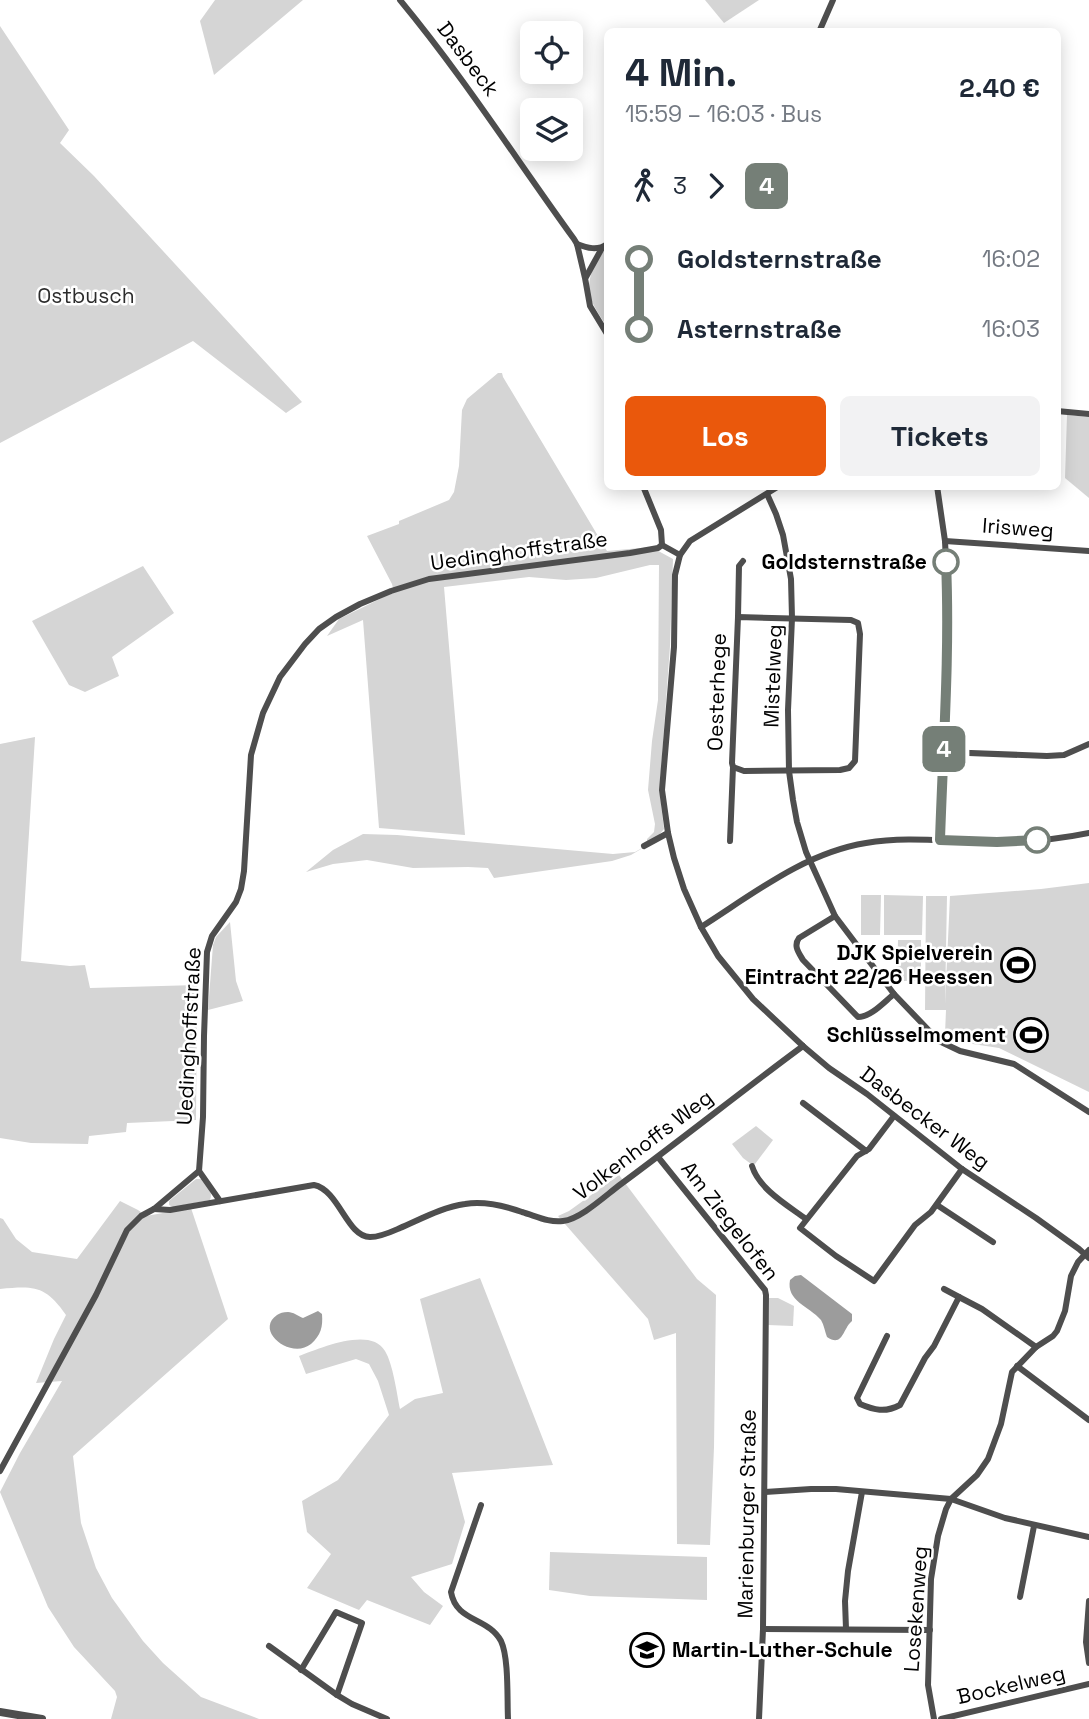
<!DOCTYPE html>
<html lang="de">
<meta charset="utf-8">
<style>
body{margin:0;font-family:"Space Grotesk",sans-serif;background:#f2f2f3;color:#1f2937;height:100vh;display:flex;flex-direction:column;font-size:26px;white-space:nowrap}
*{box-sizing:border-box;margin:0}
p{font-size:23px;color:#747a83}
.icon{flex:none;width:38px;height:38px;fill:none;stroke:currentColor;stroke-width:2;stroke-linecap:round;stroke-linejoin:round}
.map{position:relative;flex:1;overflow:hidden}
.sheet{position:absolute;left:604px;top:28px;width:457px;height:462px;display:flex;flex-direction:column;background:#fff;border-radius:10px;box-shadow:0 4px 18px #0003}
.sheet>*{flex:none}
.badge{padding:0 14px;border-radius:10px;font-size:24px;line-height:46px}
.tools{position:absolute;left:520px;top:21px;display:grid;gap:14px}
.tools a{display:grid;place-items:center;width:63px;height:63px;border-radius:10px;background:#fff;box-shadow:0 4px 18px #0003;font-size:35px}
.map>.badge{position:absolute;translate:-50% -50%;box-shadow:0 0 0 4px #fff}
.legs{display:flex;align-items:center;gap:10px;height:77px;padding:0 21px;font-size:23px}
.legs p{margin-inline-start:auto}
.head{display:flex;align-items:center;justify-content:space-between;height:119px;padding:0 21px}
h1{font-size:38px;font-weight:800;line-height:52px}
.action{display:flex;gap:14px;margin-top:auto;padding:14px 21px}
.action a{flex:1;height:80px;border-radius:10px;background:#ea580c;color:#fff;font-size:28px;font-weight:800;line-height:80px;text-align:center}
.action a+a{background:#f2f2f3;color:#1f2937}
ul{padding:0 21px;list-style:none}
li{display:flex;align-items:center;gap:24px;height:70px;font-size:26px}
li i{display:grid;place-items:center;width:10px;height:100%;margin:0 9px;background:currentColor}
li i::after{content:'';width:18px;height:18px;margin:-9px;border:5px solid;border-radius:50%;background:#fff}
li p{margin-inline-start:auto}
li:first-child i{background:linear-gradient(#0000 50%,currentColor 0)}
li:last-child i{background:linear-gradient(currentColor 50%,#0000 0)}
.map>svg:first-child{display:block}
.green{fill:#d5d5d5}
.water{fill:#9c9c9c}
.lines{fill:none;stroke-linecap:round;stroke-linejoin:round}
.minor{stroke:#4e4e4e;stroke-width:6}
.tertiary{stroke:#4e4e4e;stroke-width:8}
.line-1-casing{stroke:#fff;stroke-width:16}
.line-1{stroke:#757f77;stroke-width:10}
.stop-1-dot{fill:#fff;stroke:#757f77;stroke-width:3.5}
.labels{text-anchor:middle;stroke-width:5;stroke-linejoin:round;paint-order:stroke}
.street-label{font-size:21px;fill:#000;stroke:#fff}
.park-label{font-size:21px;fill:#2c2c2c;stroke:#fff}
.stop-label{font-size:21px;font-weight:bold;fill:#000;stroke:#fff;text-anchor:end}
.poi-label{font-size:21px;font-weight:bold;fill:#000;stroke:#fff;text-anchor:end}
</style>
<div class="map">
<svg width="1089" height="1719" viewBox="0 0 1089 1719">
<rect width="100%" height="100%" fill="#fff"/>
<g class="green">
<path d="M215 0H303L214 75 200 21Z"/>
<path d="M705 0H759L724 23Z"/>
<path d="M0 26 69 130 60 143 94 176 302 402 286 413 193 341 0 443Z"/>
<path d="M607 248V327C602 318 593 307 590 296 586 280 595 259 607 248Z"/>
<path d="M498 373H502L503 377 607 551 651 547 673 559 670 646 660 784 661 804 664 829 659 835 647 842V839L654 832 655 824 648 790 652 741 658 700 659 565H650L596 578 566 580 529 577 444 587 465 835 379 828 363 620 327 636 339 619 394 592 392 584 367 536 399 524V521L449 500 454 492 459 466 462 410 467 399Z"/>
<path d="M1067 415 1089 417V498L1065 478Z"/>
<path d="M143 566 174 613 112 657 119 676 85 692 69 685 32 621Z"/>
<path d="M35 737 21 961 70 966 85 965 90 988 197 985 196 1120 127 1123 126 1132 89 1136 88 1144 31 1143 0 1138V744Z"/>
<path d="M363 834 397 835 613 854 635 852 658 839 631 855 612 861 494 878 488 868 468 867 413 868 367 860 333 864 306 872 333 850Z"/>
<path d="M1089 883V1092L999 1048 960 1042 945 1034 946 1010H925L926 896H947L945 1004 950 896 1041 889Z"/>
<path d="M861 895H881L880 935H861Z"/>
<path d="M884 895 923 896 922 935H884Z"/>
<path d="M230 922 236 981 243 1001 208 1010 213 945 216 937Z"/>
<path d="M898 940H921V981H897Z"/>
<path d="M756 1126 773 1140 755 1164H751L743 1158 732 1144Z"/>
<path d="M619 1175 697 1279 716 1295 714 1447 710 1545 677 1544 676 1333 654 1340 648 1319 558 1216 569 1211Z"/>
<path d="M196 1179H203C208 1186 213 1192 210 1200L173 1207 169 1205V1201Z"/>
<path d="M120 1201 138 1210 146 1216 191 1208 228 1319 73 1456 81 1523 96 1568 112 1598 143 1641 163 1663 201 1697 259 1719H111L117 1697 115 1691 74 1647 48 1607 0 1492 20 1453 62 1381 36 1383 54 1339 66 1315C45 1285 34 1286 0 1289V1218L3 1219 16 1239 32 1252 77 1259Z"/>
<path d="M480 1278 553 1465 452 1473 465 1522 452 1564 411 1577 424 1592 443 1606 430 1625 367 1600 359 1610 307 1588 331 1554 307 1532 302 1501 338 1480 389 1415 378 1381 369 1364 356 1359 306 1374 299 1356C320 1348 371 1326 385 1351 393 1364 397 1394 400 1409L415 1399 443 1393 420 1299Z"/>
<path d="M769 1298H778L794 1306 793 1326 768 1325Z"/>
<path d="M550 1552 707 1557V1600L590 1596 549 1590Z"/>
</g>
<g class="water">
<path d="M801 1275 852 1314V1321C843 1328 843 1348 827 1337 825 1332 824 1325 821 1320 809 1306 786 1301 790 1280L795 1276Z"/>
<path d="M318 1311 322 1314C323 1327 321 1335 311 1344 291 1360 254 1331 277 1315 280 1313 283 1312 288 1312 293 1312 298 1316 303 1318Z"/>
</g>
<g class="lines">
<g class="minor">
<path d="M400 0C463 76 516 159 574 239L577 244 585 278 590 306 607 334"/>
<path d="M819 32 833 0"/>
<path d="M577 244C587 248 598 251 607 244"/>
<path d="M586 277 602 248"/>
<path d="M1057 411 1089 414"/>
<path d="M643 486 661 530 662 545"/>
<path d="M779 486 690 541 680 555 675 575 674 647 662 790 668 833 674 858 684 889 701 927 718 956 753 999 803 1046 829 1068 867 1094 962 1169 1036 1218 1079 1249 1089 1258"/>
<path d="M937 486 945 541 949 622 940 840"/>
<path d="M767 494 776 514 783 535 791 579 792 618 788 710 789 771 793 800 797 822 806 852 835 916 894 994 939 1041 960 1051 1014 1064 1089 1112"/>
<path d="M945 541 1089 551"/>
<path d="M662 545 680 555"/>
<path d="M738 617 851 620 858 623 860 634 855 761 849 768 840 770 744 771 733 767 732 763Z"/>
<path d="M738 617 739 566 743 561"/>
<path d="M944 752 1047 756 1064 755 1089 744"/>
<path d="M730 841 733 767"/>
<path d="M644 846 668 833"/>
<path d="M835 916 799 938C793 946 799 953 803 960L858 1017C871 1017 884 1002 894 994"/>
<path d="M701 927C753 894 804 853 866 843 910 835 955 843 999 842 1029 842 1060 839 1089 833"/>
<path d="M803 1103 866 1151"/>
<path d="M894 1116 869 1149 857 1156 800 1228 836 1256 874 1281 915 1225 931 1212 962 1169"/>
<path d="M658 1157 765 1290 766 1295 763 1629 759 1719"/>
<path d="M752 1166C759 1189 787 1205 806 1219"/>
<path d="M199 1171 220 1201"/>
<path d="M937 1205 993 1242"/>
<path d="M154 1209 170 1210 314 1185C339 1190 347 1237 370 1237 381 1237 391 1232 400 1228 421 1219 443 1207 465 1204 483 1201 505 1206 522 1212 536 1216 549 1223 563 1221 581 1219 606 1195 621 1184 682 1139 742 1091 803 1046"/>
<path d="M944 1289 959 1297"/>
<path d="M887 1336 857 1398 860 1404C874 1410 885 1413 900 1405L925 1358 934 1346 959 1297 982 1309 1036 1347"/>
<path d="M1017 1366 1089 1420"/>
<path d="M0 1471 96 1295 127 1230 141 1216 154 1209 199 1171 203 1117 204 1036 207 952 212 936 236 902 241 889 244 871 251 755 263 713 280 677 305 644 319 629 336 617 360 604 391 591 429 579 630 553 658 548 662 545"/>
<path d="M765 1492 811 1489H836L951 1499 1005 1518 1089 1537"/>
<path d="M481 1505 451 1592C456 1622 488 1617 501 1641 509 1658 507 1699 508 1719"/>
<path d="M1020 1597 1034 1526"/>
<path d="M1089 1601 1086 1642 1089 1663"/>
<path d="M763 1629 930 1630"/>
<path d="M846 1629 845 1601 848 1571 862 1492"/>
<path d="M269 1646 337 1695 352 1704 387 1719"/>
<path d="M301 1670 336 1612 362 1623 337 1695"/>
<path d="M934 1719 928 1685 931 1579 938 1536 946 1509 951 1499 977 1475 988 1459 1001 1424 1012 1372 1036 1347 1053 1336 1057 1331 1065 1311 1071 1276 1078 1262 1089 1250"/>
<path d="M941 1719 1089 1684"/>
</g>
<path class="tertiary" d="M0 1712 42 1719"/>
</g>
<g class="lines">
<g class="line-1-casing">
<path id="line-1" d="M946 562C950 655 943 747 940 840L997 842 1037 840"/>
</g>
<use href="#line-1" class="line-1"/>
</g>
<defs>
<g id="stadium-ring" transform="scale(1.75)"><circle r="9.5" fill="#fff" stroke="#000" stroke-width="1.5"/><path d="M0-5a6.5 5 0 1 0 0 10a6.5 5 0 1 0 0-10ZM-3.5-1.8h7v3.6h-7Z" fill="#000"/></g>
<g id="school-ring" transform="scale(1.75)"><circle r="9.5" fill="#fff" stroke="#000" stroke-width="1.5"/><path d="M0-5L7-2L0 1L-7-2ZM-4 1L0 2.5L4 1V4Q0 6-4 4Z" fill="#000"/></g>
</defs>
<g fill-rule="evenodd">
<use href="#stadium-ring" x="1018" y="965"/>
<use href="#stadium-ring" x="1031" y="1035"/>
<use href="#school-ring" x="647" y="1650"/>
</g>
<g class="stop-1-dot">
<circle cx="946" cy="562" r="12"/>
<circle cx="1037" cy="840" r="12"/>
</g>
<g class="labels">
<g class="street-label">
<text transform="translate(468 59) rotate(53)" y="7">Dasbeck</text>
<text transform="translate(1018 528) rotate(4)" y="7">Irisweg</text>
<text transform="translate(519 551) rotate(-8)" y="7">Uedinghoffstraße</text>
<text transform="translate(773 676) rotate(-88)" y="7">Mistelweg</text>
<text transform="translate(717 692) rotate(-88)" y="7">Oesterhege</text>
<text transform="translate(189 1036) rotate(-87)" y="7">Uedinghoffstraße</text>
<text transform="translate(925 1118) rotate(37)" y="7">Dasbecker Weg</text>
<text transform="translate(643 1145) rotate(-37)" y="7">Volkenhoffs Weg</text>
<text transform="translate(730 1221) rotate(52)" y="7">Am Ziegelofen</text>
<text transform="translate(747 1514) rotate(-89)" y="7">Marienburger Straße</text>
<text transform="translate(916 1609) rotate(-86)" y="7">Losekenweg</text>
<text transform="translate(1011 1685) rotate(-13)" y="7">Bockelweg</text>
</g>
<g class="park-label">
<text x="86" y="303">Ostbusch</text>
</g>
<g class="stop-label">
<text x="927" y="569">Goldsternstraße</text>
</g>
<g class="poi-label">
<text x="993" y="960">DJK Spielverein<tspan x="993" dy="24">Eintracht 22/26 Heessen</tspan></text>
<text x="1006" y="1042">Schlüsselmoment</text>
<text x="672" y="1657" text-anchor="start">Martin-Luther-Schule</text>
</g>
</g>
</svg>
<div class="tools">
<a><svg class="icon" aria-label="locate" viewBox="0 0 24 24"><circle cx="12" cy="12" r="6"/><path d="M12 2v4M12 18v4M2 12h4M18 12h4"/></svg></a>
<a><svg class="icon" aria-label="layers" viewBox="0 0 24 24"><path d="M12 4l9 5-9 5-9-5zM3 14l9 5 9-5"/></svg></a>
</div>
<b class="badge" style="left:944px;top:749px;background:#757f77;color:#fff">4</b>
<section class="sheet">
<div class="head"><div><h1>4 Min.</h1><p>15:59 – 16:03 · Bus</p></div><b>2.40 €</b></div>
<div class="legs"><svg class="icon" aria-label="walk" viewBox="0 0 24 24"><circle cx="13" cy="4" r="2"/><path d="M13 8l-2 6 4 7M11 14l-3 7M7 12l3-4h3l4 4"/></svg>3<svg class="icon" aria-label="forward" viewBox="0 0 24 24"><path d="M9 5l7 7-7 7"/></svg><b class="badge" style="background:#757f77;color:#fff">4</b></div>
<ul>
<li><i style="color:#757f77"></i><b>Goldsternstraße</b><p>16:02</p></li>
<li><i style="color:#757f77"></i><b>Asternstraße</b><p>16:03</p></li>
</ul>
<div class="action"><a>Los</a><a>Tickets</a></div>
</section>
</div>
